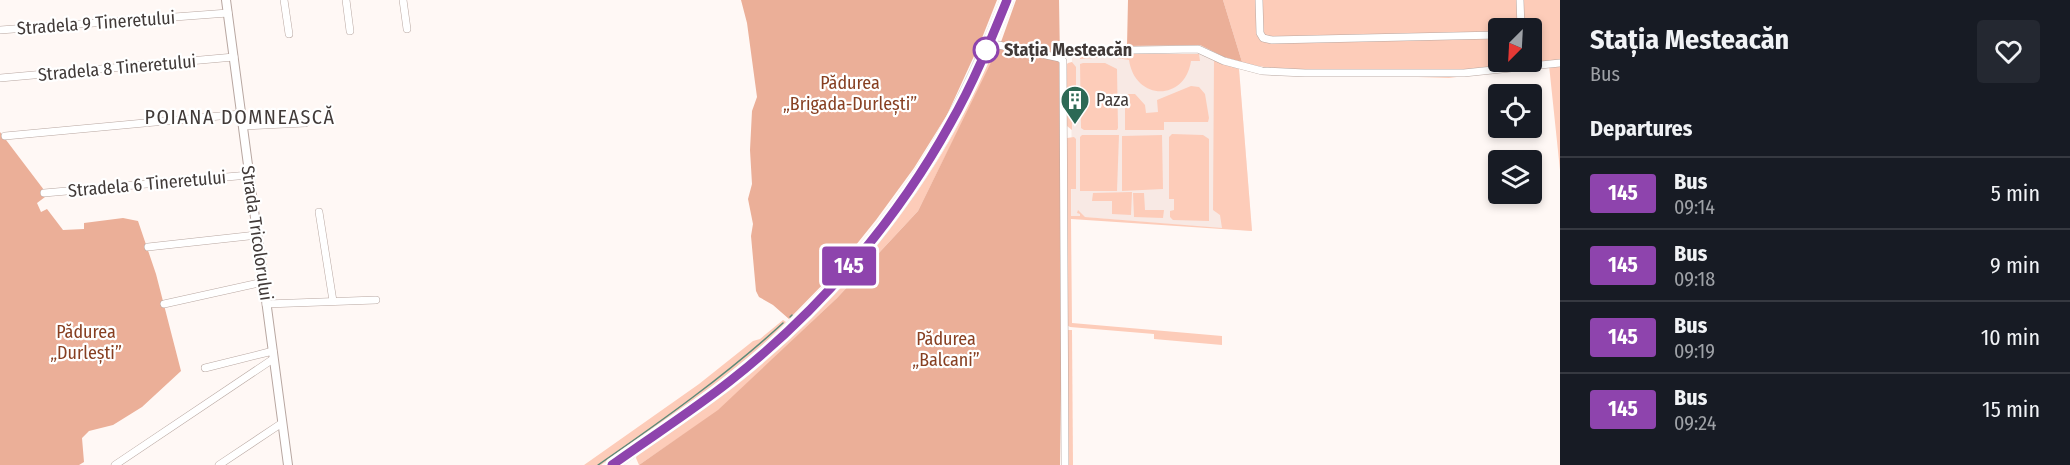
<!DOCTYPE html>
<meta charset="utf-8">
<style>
body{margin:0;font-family:"Fira Sans Condensed",sans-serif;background:#242831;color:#f1f3f6;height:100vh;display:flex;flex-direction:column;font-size:22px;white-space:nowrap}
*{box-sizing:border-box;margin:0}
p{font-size:20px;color:#9ea1a6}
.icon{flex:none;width:33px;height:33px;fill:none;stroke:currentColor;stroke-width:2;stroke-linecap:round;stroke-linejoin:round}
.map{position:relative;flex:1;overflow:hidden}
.side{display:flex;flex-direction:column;background:#171b24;width:510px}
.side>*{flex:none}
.badge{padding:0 12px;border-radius:4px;font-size:21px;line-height:39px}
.needle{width:39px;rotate:204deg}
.buttons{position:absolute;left:1488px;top:18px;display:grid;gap:12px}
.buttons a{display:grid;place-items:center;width:54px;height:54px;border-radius:6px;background:#171b24;box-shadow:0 3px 9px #0003;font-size:30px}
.map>.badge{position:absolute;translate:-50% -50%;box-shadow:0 0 0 3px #fff}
h2{padding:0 30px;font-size:22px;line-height:54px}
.round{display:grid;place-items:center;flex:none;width:63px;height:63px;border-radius:6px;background:#242831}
.head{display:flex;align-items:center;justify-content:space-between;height:102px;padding:0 30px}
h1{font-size:28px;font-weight:700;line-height:45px}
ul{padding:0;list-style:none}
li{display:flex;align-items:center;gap:18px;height:72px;padding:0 30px;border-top:2px solid #363941}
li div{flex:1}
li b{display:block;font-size:22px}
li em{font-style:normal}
li .badge{min-width:66px;font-weight:700;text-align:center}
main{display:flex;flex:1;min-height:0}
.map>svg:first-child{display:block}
.built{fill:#f8e9e4}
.green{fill:#fdccb9;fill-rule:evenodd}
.forest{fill:#ebaf98}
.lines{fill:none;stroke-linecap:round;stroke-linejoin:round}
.stream{stroke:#5e8a79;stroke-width:1.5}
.minor-casing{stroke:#b8a7a1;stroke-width:8}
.tertiary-casing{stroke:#b8a7a1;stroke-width:10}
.trunk-casing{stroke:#d5d4d3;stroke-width:14}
.minor{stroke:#fff;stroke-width:7}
.tertiary{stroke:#fff;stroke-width:8}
.trunk{stroke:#7cc8ae;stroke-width:12}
.line-casing{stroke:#fff;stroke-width:14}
.line{stroke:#8e44ad;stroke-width:9}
.stop-dot{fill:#fff;stroke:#8e44ad;stroke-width:3}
.labels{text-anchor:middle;stroke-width:4.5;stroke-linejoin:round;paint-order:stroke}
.street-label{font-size:18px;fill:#413a38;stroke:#fff}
.stop-label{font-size:18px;font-weight:bold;fill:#413a38;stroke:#fff;text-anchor:start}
.park-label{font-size:18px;fill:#873f21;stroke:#fff}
.poi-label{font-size:18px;fill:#413a38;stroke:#fff;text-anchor:start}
.neighbourhood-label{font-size:20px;letter-spacing:1.5px;fill:#413a38;stroke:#fff}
</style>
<main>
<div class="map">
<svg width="1560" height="465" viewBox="0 0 1560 465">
<rect width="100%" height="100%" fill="#fff8f5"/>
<path class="built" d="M1072 54H1200L1239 69 1252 231 1071 216Z"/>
<g class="green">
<path d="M1223 0H1560V170L1549 65 1449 78 1355 75 1354 70C1318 70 1278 73 1242 62ZM1498 28H1532V62H1498Z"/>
<path d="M999 48 918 211 837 298 718 411 639 465 636 458 637 455C677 427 718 401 755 370 829 308 892 235 942 153 962 121 977 86 993 52Z"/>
<path d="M1080 54H1199L1200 61H1191C1185 102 1135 101 1129 60L1111 57 1080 59Z"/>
<path d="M1214 60 1239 69 1252 231 1071 219 1072 323 1222 336V345L1154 339V334L1070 327 1067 325V138L1074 137 1076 139V189H1071V216H1080V214L1077 213 1078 210 1085 217 1222 228 1220 215 1213 210Z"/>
<path d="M1072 62 1076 67V121H1072V130L1067 126 1066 122V65L1068 63Z"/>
<path d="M1083 63H1105L1117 69 1118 128 1117 130H1084L1081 128 1080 64Z"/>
<path d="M1191 86 1199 87 1205 94 1209 118 1208 122H1164V130H1125V94H1135L1145 105 1146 113 1158 112 1157 100Z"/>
<path d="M1172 134 1203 135 1209 139V221L1173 220 1170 217V211L1174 210V199H1169V137Z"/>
<path d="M1082 135H1119L1117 191H1080V137Z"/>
<path d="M1162 135 1163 189 1122 191V136Z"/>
<path d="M1132 192 1131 215 1112 214V201H1092L1093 193Z"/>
<path d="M1133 193H1144L1145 210H1164L1163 218 1134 217Z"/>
<path d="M783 320 786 322 759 349 721 382 601 465H584L699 384 753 341 760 339Z"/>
<path d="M1067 330H1072L1073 465H1067Z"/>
</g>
<g class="forest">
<path d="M741 0H997L980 43 947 115 914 168 876 220 831 276 789 319 773 305 759 297 756 291 751 236 753 224 748 199 752 184 750 150 752 111 757 97 747 23Z"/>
<path d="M1016 0H1059L1063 236 1060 465H639L718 410 837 298 918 211 1001 42Z"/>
<path d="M1128 0H1223L1242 62 1224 57 1200 45 1127 46Z"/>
<path d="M0 132 44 190 45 197 37 203 41 212 47 209 63 230 84 229V223L123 218 138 221 156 274 181 371 142 407 113 425 89 431 82 438 84 462 79 465H0Z"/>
</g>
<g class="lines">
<g class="stream">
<path d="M790 317 792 315"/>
<path d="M598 465C663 420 725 376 783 323"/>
</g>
<g class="minor-casing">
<g id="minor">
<path d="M284 0 289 34"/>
<path d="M346 0 350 31"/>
<path d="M403 0 407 29"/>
<path d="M1259 0 1260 33 1263 38 1272 40 1498 35"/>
<path d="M1520 0 1521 28"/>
<path d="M0 30 228 13"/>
<path d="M989 43 1060 58 1063 61 1065 465"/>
<path d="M1060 58 1066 52 1077 51 1198 49 1224 61 1262 71 1305 73H1464L1560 63"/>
<path d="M0 78 234 57"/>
<path d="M243 126 305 123"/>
<path d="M5 136 241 114"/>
<path d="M44 193 249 175"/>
<path d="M319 212 333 301"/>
<path d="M148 247 257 235"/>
<path d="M164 304 263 282"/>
<path d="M266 304 376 300"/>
<path d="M205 368 273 351"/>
<path d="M115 465 273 359"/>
<path d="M219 465 282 423"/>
</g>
</g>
<g class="tertiary-casing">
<path id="tertiary" d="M226 0 288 465"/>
</g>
<g class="trunk-casing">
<path id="trunk" d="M612 465C651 437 692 411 730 381 818 312 896 222 950 124 972 84 990 42 1007 0"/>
</g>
<use href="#minor" class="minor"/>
<use href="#tertiary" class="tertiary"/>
<use href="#trunk" class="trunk"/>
</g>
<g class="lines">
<g class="line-casing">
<path id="line" d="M612 465C651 437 692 411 730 381 818 312 896 222 950 124 973 84 990 42 1007 0"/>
</g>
<use href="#line" class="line"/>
</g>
<defs>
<g id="building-pin" transform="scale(1.5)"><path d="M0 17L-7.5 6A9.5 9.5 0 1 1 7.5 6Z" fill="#2c6955" stroke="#fff"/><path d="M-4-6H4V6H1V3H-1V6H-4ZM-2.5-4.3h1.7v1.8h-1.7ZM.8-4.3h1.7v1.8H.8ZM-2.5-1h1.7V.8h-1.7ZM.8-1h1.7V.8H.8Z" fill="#fff"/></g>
</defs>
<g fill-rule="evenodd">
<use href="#building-pin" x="1075" y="100"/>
</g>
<circle class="stop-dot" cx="986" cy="50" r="12"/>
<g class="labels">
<g class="street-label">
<text transform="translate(96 23) rotate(-4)" y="6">Stradela 9 Tineretului</text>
<text transform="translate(117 68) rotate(-5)" y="6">Stradela 8 Tineretului</text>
<text transform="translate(147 184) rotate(-5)" y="6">Stradela 6 Tineretului</text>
<text transform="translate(257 233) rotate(82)" y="6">Strada Tricolorului</text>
</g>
<g class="stop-label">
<text x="1004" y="56">Stația Mesteacăn</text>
</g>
<g class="park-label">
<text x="850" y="89">Pădurea<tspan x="850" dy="21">„Brigada-Durlești”</tspan></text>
<text x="86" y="338">Pădurea<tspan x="86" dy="21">„Durlești”</tspan></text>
<text x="946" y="345">Pădurea<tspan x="946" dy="21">„Balcani”</tspan></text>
</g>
<g class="poi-label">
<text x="1096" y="106">Paza</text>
</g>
<g class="neighbourhood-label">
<text x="240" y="124">POIANA DOMNEASCĂ</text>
</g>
</g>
</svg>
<div class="buttons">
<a><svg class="needle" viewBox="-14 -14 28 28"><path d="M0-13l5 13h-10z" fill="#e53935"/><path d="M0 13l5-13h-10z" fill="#9ea1a6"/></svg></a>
<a><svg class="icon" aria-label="locate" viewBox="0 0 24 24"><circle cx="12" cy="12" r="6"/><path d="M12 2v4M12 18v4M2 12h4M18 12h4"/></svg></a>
<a><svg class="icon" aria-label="layers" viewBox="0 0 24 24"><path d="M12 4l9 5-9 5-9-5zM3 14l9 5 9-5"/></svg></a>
</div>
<b class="badge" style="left:849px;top:266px;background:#8e44ad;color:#fff">145</b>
</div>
<section class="side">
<div class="head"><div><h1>Stația Mesteacăn</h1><p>Bus</p></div><a class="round"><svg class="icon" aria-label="heart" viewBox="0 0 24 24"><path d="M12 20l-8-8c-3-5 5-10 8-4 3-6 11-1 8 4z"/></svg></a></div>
<h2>Departures</h2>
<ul>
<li><span class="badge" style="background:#8e44ad;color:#fff">145</span><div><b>Bus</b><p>09:14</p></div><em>5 min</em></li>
<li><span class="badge" style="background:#8e44ad;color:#fff">145</span><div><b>Bus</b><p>09:18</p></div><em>9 min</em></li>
<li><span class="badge" style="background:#8e44ad;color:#fff">145</span><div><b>Bus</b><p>09:19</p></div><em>10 min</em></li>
<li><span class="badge" style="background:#8e44ad;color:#fff">145</span><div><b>Bus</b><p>09:24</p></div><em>15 min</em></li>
</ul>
</section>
</main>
